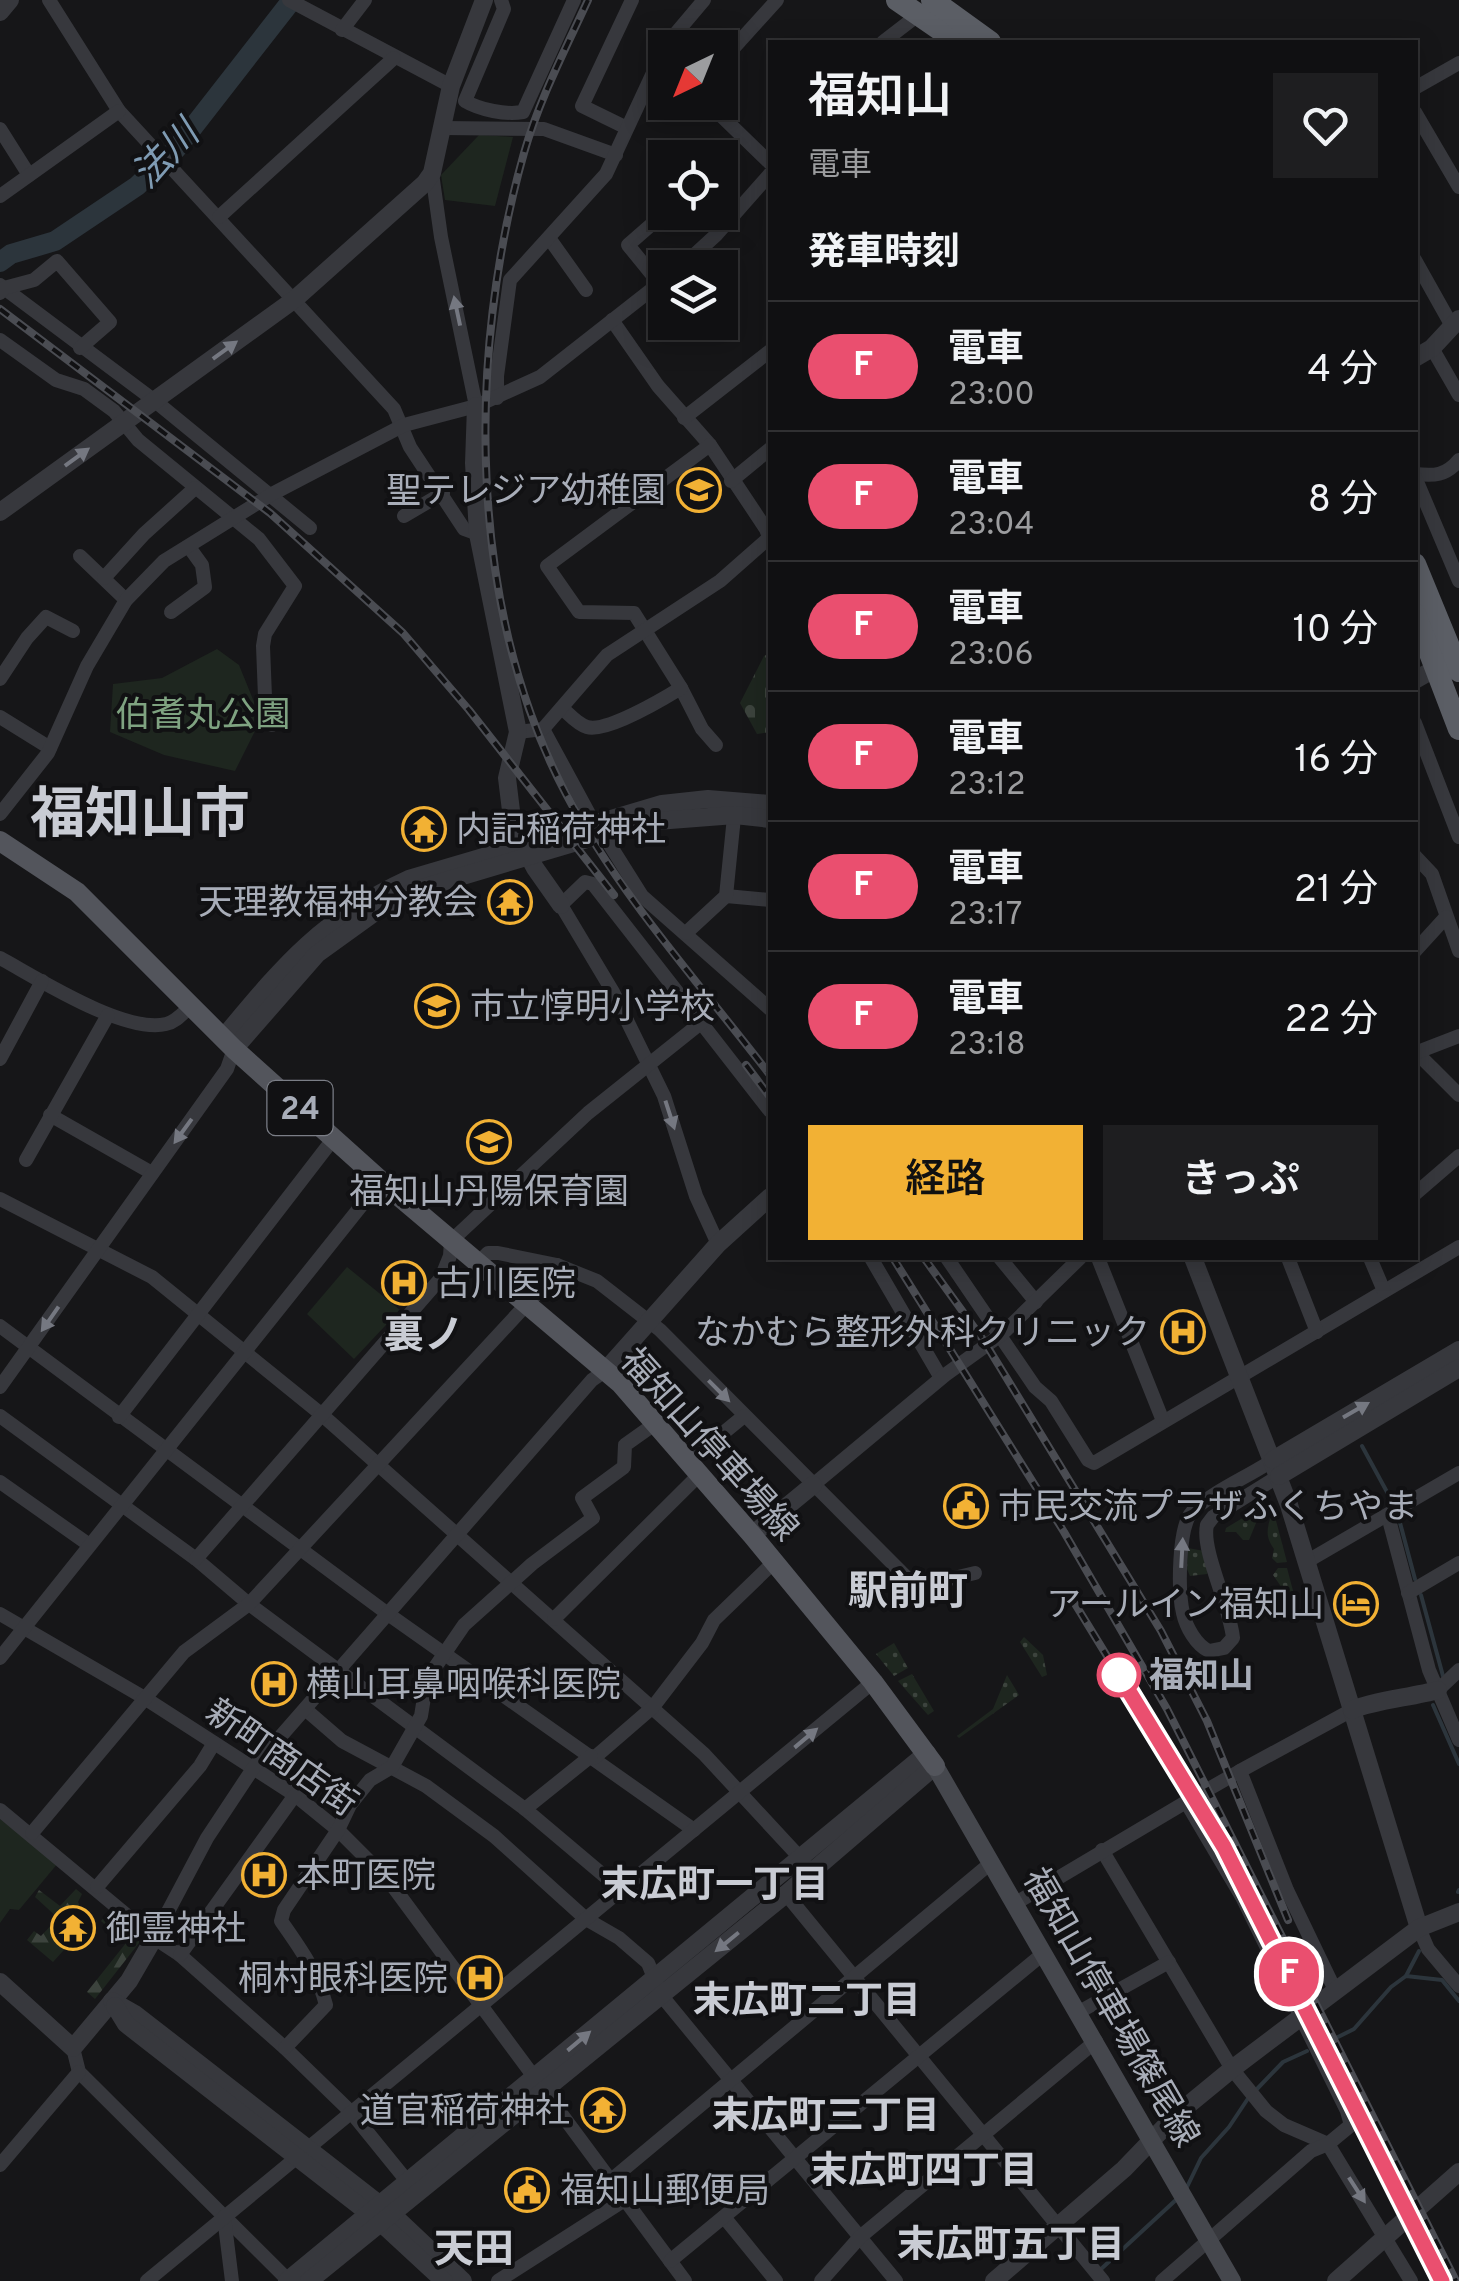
<!DOCTYPE html>
<html lang="ja">
<meta charset="utf-8">
<style>
body{margin:0;font-family:Overpass,"Noto Sans JP",sans-serif;background:#1e1e20;color:#f1f3f6;height:100vh;display:flex;flex-direction:column;font-size:38px;white-space:nowrap}
*{box-sizing:border-box;margin:0}
p{font-size:32px;color:#9c9d9f}
.icon{flex:none;width:55px;height:55px;fill:none;stroke:currentColor;stroke-width:2;stroke-linecap:round;stroke-linejoin:round}
.map{position:relative;flex:1;overflow:hidden}
.details{position:absolute;left:768px;top:40px;width:650px;height:1220px;display:flex;flex-direction:column;background:#101012;border-radius:0px;box-shadow:0 5px 25px #0003,0 0 0 2px #303032}
.details>*{flex:none}
.badge{padding:0 20px;border-radius:32px;font-size:35px;line-height:65px}
.needle{width:65px;rotate:223deg}
.controls{position:absolute;left:648px;top:30px;display:grid;gap:20px}
.controls a{display:grid;place-items:center;width:90px;height:90px;border-radius:0px;background:#101012;box-shadow:0 5px 25px #0003,0 0 0 2px #303032;font-size:50px}
.map>.badge{position:absolute;translate:-50% -50%;box-shadow:0 0 0 5px #fff}
h2{padding:0 40px;font-size:38px;line-height:90px}
.round{display:grid;place-items:center;flex:none;width:105px;height:105px;border-radius:0px;background:#1e1e20}
.head{display:flex;align-items:center;justify-content:space-between;height:170px;padding:0 40px}
h1{font-size:48px;font-weight:600;line-height:75px}
.action{display:flex;gap:20px;margin-top:auto;padding:20px 40px}
.action a{flex:1;height:115px;border-radius:0px;background:#f2b134;color:#111;font-size:40px;font-weight:600;line-height:115px;text-align:center}
.action a+a{background:#1e1e20;color:#f1f3f6}
ul{padding:0;list-style:none}
li{display:flex;align-items:center;gap:30px;height:130px;padding:0 40px;border-top:2px solid #303032}
li div{flex:1}
li b{display:block;font-size:38px}
li em{font-style:normal}
li .badge{min-width:110px;font-weight:700;text-align:center}
.map>svg:first-child{display:block}
.grass{fill:url(#grass-dots)}
.forest{fill:url(#forest-firs)}
.cemetery{fill:url(#cemetery-stones)}
.green{fill:#1e261f}
.lines{fill:none;stroke-linecap:round;stroke-linejoin:round}
.stream{stroke:#2c353c;stroke-width:4}
.river{stroke:#2c353c;stroke-width:20}
.minor{stroke:#37383d;stroke-width:14}
.tertiary{stroke:#37383d;stroke-width:18}
.secondary{stroke:#45474d;stroke-width:18}
.primary{stroke:#53555c;stroke-width:20}
.trunk{stroke:#5b5e65;stroke-width:22}
.rail-casing{stroke:#4a4c52;stroke-width:8}
.rail{stroke:#111113;stroke-width:4;stroke-dasharray:11;stroke-linecap:butt}
.oneway{fill:#757881}
.line-casing{stroke:#fff;stroke-width:22}
.line{stroke:#ea4f6f;stroke-width:15}
.stop-dot{fill:#fff;stroke:#ea4f6f;stroke-width:5}
.labels{text-anchor:middle;stroke-width:8;stroke-linejoin:round;paint-order:stroke}
.shield{fill:#111113;stroke:#7b7e86;stroke-width:2.5}
.shield-label{font-size:32px;font-weight:bold;fill:#a8adb8}
.poi-label{font-size:35px;fill:#a8adb8;stroke:#111113;text-anchor:start}
.park-label{font-size:35px;fill:#7fa381;stroke:#111113}
.street-label{font-size:35px;fill:#a8adb8;stroke:#111113}
.stop-label{font-size:35px;font-weight:bold;fill:#a8adb8;stroke:#111113;text-anchor:start}
.water-label{font-size:38px;font-style:italic;fill:#7f9bb3;stroke:#111113}
.neighbourhood-label{font-size:38px;font-weight:bold;fill:#c9ccd4;stroke:#111113}
.quarter-label{font-size:40px;font-weight:bold;fill:#c9ccd4;stroke:#111113}
.town-label{font-size:55px;font-weight:bold;fill:#c9ccd4;stroke:#111113}
</style>
<div class="map">
<svg width="1459" height="2281" viewBox="0 0 1459 2281">
<defs>
<pattern id="grass-dots" width="8" height="8" patternUnits="userSpaceOnUse" patternTransform="scale(2.5)"><rect width="8" height="8" fill="#1e261f"/><path d="M2 2h.1M6 6h.1" fill="none" stroke="#3c433d" stroke-width="1.8" stroke-linecap="round"/></pattern>
<pattern id="forest-firs" width="22" height="20" patternUnits="userSpaceOnUse" patternTransform="scale(2.5)"><rect width="22" height="20" fill="#1e261f"/><path d="M5 1l3.5 6h-7zM16 11l3.5 6h-7z" fill="#3c433d"/></pattern>
<pattern id="cemetery-stones" width="16" height="16" patternUnits="userSpaceOnUse" patternTransform="scale(2.5)"><rect width="16" height="16" fill="#1e261f"/><path d="M2 7V4a2 2 0 0 1 4 0v3zM10 15v-3a2 2 0 0 1 4 0v3z" fill="#3c433d"/></pattern>
</defs>
<rect width="100%" height="100%" fill="#161618"/>
<g class="grass">
<path d="M1256 1510 1261 1511 1249 1540H1243L1236 1532H1225L1226 1528Z"/>
<path d="M1271 1515 1275 1517 1287 1562 1277 1563 1272 1558 1274 1549C1265 1536 1267 1530 1271 1515Z"/>
<path d="M1188 1548 1204 1551 1209 1567 1207 1574 1190 1576 1187 1569Z"/>
<path d="M1278 1568H1287L1297 1606 1291 1615 1282 1607 1284 1600 1278 1592 1280 1585 1273 1575Z"/>
<path d="M1024 1637 1043 1655 1047 1675 1042 1677 1020 1642Z"/>
<path d="M894 1643 908 1668 894 1676 876 1654Z"/>
<path d="M912 1674 934 1711 928 1715 898 1681Z"/>
<path d="M1007 1675 1019 1695 959 1738 957 1736 993 1709Z"/>
</g>
<g class="forest">
<path d="M76 1889 82 1894 78 1902 81 1908 67 1930 72 1941 53 1962 27 1940 34 1931 41 1936 58 1918 35 1897 39 1890 60 1906Z"/>
<path d="M112 1908 141 1936 139 1943 95 1999 87 1992 126 1943 101 1921Z"/>
</g>
<path class="cemetery" d="M770 653V732L757 734 740 703 764 656Z"/>
<g class="green">
<path d="M479 135 513 137 495 206 445 200 441 175Z"/>
<path d="M217 649 239 665 261 719 235 771 164 755 110 732 113 684 162 678Z"/>
<path d="M347 1267 400 1310 354 1359 307 1314Z"/>
<path d="M0 1819 58 1863 19 1910 10 1909 0 1923Z"/>
</g>
<g class="lines">
<g class="stream">
<path d="M1362 1446 1393 1503"/>
<path d="M1399 1519 1415 1579"/>
<path d="M1421 1595 1443 1676"/>
<path d="M1433 1705 1459 1764"/>
<path d="M1458 1892 1459 1890"/>
<path d="M1406 1976 1419 1951"/>
<path d="M1324 2044 1354 2029 1391 1987 1406 1976 1442 1980 1459 2001"/>
<path d="M1256 2090 1283 2062 1307 2051"/>
<path d="M1187 2187 1201 2158 1229 2127 1249 2097"/>
<path d="M1100 2270 1178 2198"/>
</g>
<path class="river" d="M0 262 11 254 55 241 137 186 176 149 292 0"/>
<g class="minor">
<path d="M49 0 119 111 394 409 410 447 464 529 478 534"/>
<path d="M289 0 451 86"/>
<path d="M501 0 504 9 465 101C480 110 506 115 523 112L574 0"/>
<path d="M342 30 365 0"/>
<path d="M883 42 918 15"/>
<path d="M720 63 777 0"/>
<path d="M1415 88 1459 63"/>
<path d="M707 102 770 163"/>
<path d="M1415 112 1459 187"/>
<path d="M443 128 544 129 616 155"/>
<path d="M627 128 582 106 632 0"/>
<path d="M0 129 29 175"/>
<path d="M432 173 441 237 476 406"/>
<path d="M0 196 119 111"/>
<path d="M219 217 394 58"/>
<path d="M549 238 586 290"/>
<path d="M1415 260 1452 326"/>
<path d="M680 268 716 235 770 174"/>
<path d="M659 283 628 245 660 217"/>
<path d="M0 285 155 401 310 528"/>
<path d="M0 293 4 288 34 280 57 261 110 322 80 348"/>
<path d="M612 320 658 386 710 445 766 529 769 537"/>
<path d="M0 340 56 380 84 389 114 411 138 440 259 539 295 586 265 634 263 646 265 697 274 712 272 725"/>
<path d="M1432 348 1459 395"/>
<path d="M497 398V376L510 280 606 174 666 45 704 0"/>
<path d="M684 418 770 351"/>
<path d="M1415 474C1434 476 1446 476 1459 460"/>
<path d="M1415 477 1459 581"/>
<path d="M731 481 770 449"/>
<path d="M404 516 443 493"/>
<path d="M80 556 126 600"/>
<path d="M104 578 144 534 195 488"/>
<path d="M171 612 205 587 202 565 189 547"/>
<path d="M0 679 27 638 46 617 73 631"/>
<path d="M681 688 702 729 716 745"/>
<path d="M562 708C569 714 577 724 587 727 606 733 663 699 681 688L634 613 579 612 547 566 710 445"/>
<path d="M0 717 50 748"/>
<path d="M1415 723 1459 837"/>
<path d="M543 729 594 823"/>
<path d="M518 732 543 729 607 655 720 581 770 537"/>
<path d="M0 814 48 753 87 666 126 600 164 561 272 494 404 425 476 406 540 377 665 279"/>
<path d="M603 834 642 896 770 1009"/>
<path d="M1415 856 1432 874 1459 951"/>
<path d="M726 896 770 900"/>
<path d="M686 933 726 896 735 807"/>
<path d="M1415 951 1446 917"/>
<path d="M0 958C37 978 124 1034 166 1024 176 1022 183 1013 191 1006"/>
<path d="M1415 1051 1459 1095"/>
<path d="M1415 1053 1459 1036"/>
<path d="M0 1059 42 981"/>
<path d="M50 1115 152 1173"/>
<path d="M26 1160 108 1015"/>
<path d="M1415 1194 1459 1156"/>
<path d="M0 1199 152 1277 321 1414 704 1754 805 1863"/>
<path d="M718 1244 696 1196 664 1096 613 992 561 905 585 882 593 884 770 1111"/>
<path d="M871 1258 941 1378"/>
<path d="M947 1258 1035 1387 1051 1401 1088 1460 1094 1463 1459 1247"/>
<path d="M1000 1258 1036 1302"/>
<path d="M1098 1258 1163 1421"/>
<path d="M1288 1258 1317 1332"/>
<path d="M1370 1258 1384 1291"/>
<path d="M478 1263 488 1253H498L557 1265 597 1281 660 1330 916 1587 915 1592"/>
<path d="M0 1326 388 1614 694 1830"/>
<path d="M0 1387 227 1069 234 1049"/>
<path d="M0 1416 196 1559 249 1604 525 1809 621 1890"/>
<path d="M119 1417 334 1138"/>
<path d="M1273 1460C1250 1476 1211 1492 1192 1512 1178 1527 1178 1592 1183 1613 1186 1627 1196 1645 1209 1651L1224 1648 1233 1638C1230 1606 1201 1550 1207 1525L1213 1517 1279 1476"/>
<path d="M689 1461 744 1416"/>
<path d="M0 1482 88 1544"/>
<path d="M813 1485 945 1375 1002 1334 1080 1258"/>
<path d="M1388 1516 1429 1670 1459 1740"/>
<path d="M196 1559 441 1278 450 1256 451 1241 588 1113 702 1022"/>
<path d="M1306 1562 1459 1473"/>
<path d="M916 1587 975 1573"/>
<path d="M1408 1593 1459 1563"/>
<path d="M0 1614 143 1697 295 1795 338 1830 389 1881 685 2281"/>
<path d="M554 1619 700 1474"/>
<path d="M0 1658 381 1181"/>
<path d="M1438 1690 1459 1670"/>
<path d="M305 1709 342 1741 426 1786 494 1836 586 1919 619 1938 648 1963 661 1995 896 2281"/>
<path d="M594 1758 653 1707 702 1643 714 1620 773 1563"/>
<path d="M1186 1802 1240 1771"/>
<path d="M525 1809 591 1756"/>
<path d="M0 1810 154 1938 180 1955 285 2048 351 2112 407 2181"/>
<path d="M32 1833 184 1652 249 1604 550 1279 557 1265"/>
<path d="M1102 1850 1232 2069 1266 2111 1284 2125 1328 2144 1411 2281"/>
<path d="M97 1887 200 1766 214 1743"/>
<path d="M786 1894 1103 2281"/>
<path d="M1016 1903 1186 1802 1242 1897 1347 2111 1351 2125 1328 2144 1311 2151 1162 2281"/>
<path d="M1419 1928 1428 1949 1459 1986"/>
<path d="M154 1938 207 1838 254 1767 592 1380 605 1371"/>
<path d="M180 1955 295 1795"/>
<path d="M1335 1990 1287 1890 1240 1771 1352 1710"/>
<path d="M1079 2012 1169 1962"/>
<path d="M73 2048 79 2072 289 2281"/>
<path d="M285 2048 326 2005C318 1973 300 1948 281 1921L284 1910 338 1830 350 1805 370 1780 392 1767 421 1716 427 1679 464 1625 532 1564 593 1518 582 1498 624 1467 625 1445 656 1423"/>
<path d="M0 2165 79 2072"/>
<path d="M611 2180 992 1862"/>
<path d="M224 2217 232 2281"/>
<path d="M724 2217 776 2281"/>
<path d="M670 2261 1044 1953"/>
<path d="M147 2281 873 1682"/>
<path d="M498 2281 626 2199"/>
<path d="M821 2281 860 2237 1096 2041"/>
</g>
<g class="tertiary">
<path d="M0 12 10 0"/>
<path d="M1415 358 1432 348 1459 319"/>
<path d="M476 406 474 463 478 534 518 732 507 778 513 827 535 868 561 905"/>
<path d="M0 512 295 299 425 183 432 173 451 86 484 0"/>
<path d="M1415 680 1436 668 1444 658"/>
<path d="M223 1038C284 965 320 920 409 879L662 804 708 799 770 804"/>
<path d="M234 1049 317 954 385 905 422 888 644 822 735 815 770 819"/>
<path d="M1193 1258 1289 1505 1419 1928"/>
<path d="M605 1371 718 1244 770 1197"/>
<path d="M1273 1460 1459 1350"/>
<path d="M1279 1476 1459 1368"/>
<path d="M752 1535 813 1485"/>
<path d="M1352 1710C1371 1701 1413 1697 1438 1690"/>
<path d="M0 1982 73 2048 129 1981 154 1938"/>
<path d="M112 2001 135 2014 392 2214 463 2281"/>
<path d="M115 2006 126 2024 380 2222 444 2281"/>
<path d="M287 2281 927 1753"/>
<path d="M309 2281 786 1894 935 1766"/>
<path d="M994 2281 1124 2169 1176 2115 1232 2069 1419 1928 1459 1912"/>
<path d="M1336 2281 1459 2172"/>
</g>
<path class="secondary" d="M935 1766 1232 2281"/>
<path class="primary" d="M0 841 77 892 234 1049 381 1181 620 1383 752 1535 873 1682 935 1766"/>
<g class="trunk">
<path d="M897 0 958 42"/>
<path d="M932 0 990 42"/>
<path d="M1415 564 1459 671"/>
<path d="M1415 614 1459 729"/>
</g>
<g class="rail-casing">
<g id="rail">
<path d="M588 0C565 50 539 100 524 153 467 354 467 606 566 794 620 896 700 984 770 1075"/>
<path d="M0 309 270 513 403 633 469 710 614 895"/>
<path d="M746 1065 770 1097"/>
<path d="M893 1258 1064 1532 1167 1709 1456 2281"/>
<path d="M924 1258 984 1341 1161 1631 1207 1721 1288 1920"/>
<path d="M1069 1594 1219 1839"/>
</g>
</g>
<use href="#rail" class="rail"/>
</g>
<defs><path id="oneway-solid" d="M-6-.8H1V-3.2L6.5 0L1 3.2V.8H-6Z" transform="scale(2.5)"/></defs>
<g class="oneway">
<use href="#oneway-solid" transform="translate(457 311) rotate(-102)"/>
<use href="#oneway-solid" transform="translate(225 350) rotate(-36)"/>
<use href="#oneway-solid" transform="translate(77 457) rotate(-36)"/>
<use href="#oneway-solid" transform="translate(670 1115) rotate(72)"/>
<use href="#oneway-solid" transform="translate(183 1131) rotate(126)"/>
<use href="#oneway-solid" transform="translate(50 1319) rotate(125)"/>
<use href="#oneway-solid" transform="translate(719 1391) rotate(45)"/>
<use href="#oneway-solid" transform="translate(1356 1410) rotate(-30)"/>
<use href="#oneway-solid" transform="translate(1182 1553) rotate(-87)"/>
<use href="#oneway-solid" transform="translate(806 1738) rotate(-40)"/>
<use href="#oneway-solid" transform="translate(727 1942) rotate(141)"/>
<use href="#oneway-solid" transform="translate(579 2041) rotate(-40)"/>
<use href="#oneway-solid" transform="translate(1357 2190) rotate(57)"/>
</g>
<g class="lines">
<g class="line-casing">
<path id="line" d="M1119 1675 1224 1847 1442 2281"/>
</g>
<use href="#line" class="line"/>
</g>
<defs>
<g id="school-ring" transform="scale(2.25)"><circle r="9.5" fill="#111113" stroke="#f2b134" stroke-width="1.5"/><path d="M0-5L7-2L0 1L-7-2ZM-4 1L0 2.5L4 1V4Q0 6-4 4Z" fill="#f2b134"/></g>
<g id="temple-ring" transform="scale(2.25)"><circle r="9.5" fill="#111113" stroke="#f2b134" stroke-width="1.5"/><path d="M0-6L5-2H3V0L6.5 2.5H4V6H1.5V3h-3V6H-4V2.5H-6.5L-3 0V-2H-5Z" fill="#f2b134"/></g>
<g id="hospital-ring" transform="scale(2.25)"><circle r="9.5" fill="#111113" stroke="#f2b134" stroke-width="1.5"/><path d="M-5-5h3v3.5h4V-5h3V5h-3V1.5h-4V5h-3Z" fill="#f2b134"/></g>
<g id="civic-ring" transform="scale(2.25)"><circle r="9.5" fill="#111113" stroke="#f2b134" stroke-width="1.5"/><path d="M-.6-6.5H3V-4.5H.6V-3L4-1V1h2V6H-6V1h2V-1L-.6-3ZM-1.2 2.5V6h2.4V2.5Z" fill="#f2b134"/></g>
<g id="hotel-ring" transform="scale(2.25)"><circle r="9.5" fill="#111113" stroke="#f2b134" stroke-width="1.5"/><path d="M-6-4.5h1.5V1H6V5H4.5V3h-9V5H-6ZM-4 0a1.8 1.8 0 1 1 3.6 0ZM.5 0V-2.5h3Q6-2.5 6 0Z" fill="#f2b134"/></g>
</defs>
<g fill-rule="evenodd">
<use href="#school-ring" x="699" y="490"/>
<use href="#temple-ring" x="424" y="829"/>
<use href="#temple-ring" x="510" y="902"/>
<use href="#school-ring" x="437" y="1006"/>
<use href="#school-ring" x="489" y="1142"/>
<use href="#hospital-ring" x="404" y="1283"/>
<use href="#hospital-ring" x="1183" y="1332"/>
<use href="#civic-ring" x="966" y="1506"/>
<use href="#hotel-ring" x="1356" y="1604"/>
<use href="#hospital-ring" x="274" y="1684"/>
<use href="#hospital-ring" x="264" y="1875"/>
<use href="#temple-ring" x="73" y="1928"/>
<use href="#hospital-ring" x="480" y="1978"/>
<use href="#temple-ring" x="603" y="2110"/>
<use href="#civic-ring" x="527" y="2190"/>
</g>
<circle class="stop-dot" cx="1119" cy="1675" r="20"/>
<g class="labels">
<rect class="shield" x="267.5" y="1081" width="65" height="54" rx="8"/>
<g class="shield-label">
<text x="300" y="1119">24</text>
</g>
<g class="poi-label">
<text x="666" y="502" text-anchor="end">聖テレジア幼稚園</text>
<text x="456" y="841">内記稲荷神社</text>
<text x="478" y="914" text-anchor="end">天理教福神分教会</text>
<text x="470" y="1018">市立惇明小学校</text>
<text x="489" y="1203" text-anchor="middle">福知山丹陽保育園</text>
<text x="436" y="1295">古川医院</text>
<text x="1150" y="1344" text-anchor="end">なかむら整形外科クリニック</text>
<text x="998" y="1518">市民交流プラザふくちやま</text>
<text x="1324" y="1616" text-anchor="end">アールイン福知山</text>
<text x="306" y="1696">横山耳鼻咽喉科医院</text>
<text x="296" y="1887">本町医院</text>
<text x="106" y="1940">御霊神社</text>
<text x="448" y="1990" text-anchor="end">桐村眼科医院</text>
<text x="570" y="2122" text-anchor="end">道官稲荷神社</text>
<text x="560" y="2202">福知山郵便局</text>
</g>
<g class="park-label">
<text x="203" y="726">伯耆丸公園</text>
</g>
<g class="street-label">
<text transform="translate(710 1444) rotate(48)" y="12">福知山停車場線</text>
<text transform="translate(282 1757) rotate(35)" y="12">新町商店街</text>
<text transform="translate(1112 2007) rotate(60)" y="12">福知山停車場篠尾線</text>
</g>
<g class="stop-label">
<text x="1149" y="1687">福知山</text>
</g>
<g class="water-label">
<text transform="translate(165 154) rotate(-46)" y="13">法川</text>
</g>
<g class="neighbourhood-label">
<text x="715" y="1897">末広町一丁目</text>
<text x="807" y="2013">末広町二丁目</text>
<text x="826" y="2128">末広町三丁目</text>
<text x="924" y="2183">末広町四丁目</text>
<text x="1011" y="2257">末広町五丁目</text>
</g>
<g class="quarter-label">
<text x="424" y="1348">裏ノ</text>
<text x="908" y="1604">駅前町</text>
<text x="474" y="2262">天田</text>
</g>
<g class="town-label">
<text x="140" y="832">福知山市</text>
</g>
</g>
</svg>
<div class="controls">
<a><svg class="needle" viewBox="-14 -14 28 28"><path d="M0-13l5 13h-10z" fill="#e53935"/><path d="M0 13l5-13h-10z" fill="#9c9d9f"/></svg></a>
<a><svg class="icon" aria-label="locate" viewBox="0 0 24 24"><circle cx="12" cy="12" r="6"/><path d="M12 2v4M12 18v4M2 12h4M18 12h4"/></svg></a>
<a><svg class="icon" aria-label="layers" viewBox="0 0 24 24"><path d="M12 4l9 5-9 5-9-5zM3 14l9 5 9-5"/></svg></a>
</div>
<b class="badge" style="left:1289px;top:1974px;background:#ea4f6f;color:#fff">F</b>
<section class="details">
<div class="head"><div><h1>福知山</h1><p>電車</p></div><a class="round"><svg class="icon" aria-label="heart" viewBox="0 0 24 24"><path d="M12 20l-8-8c-3-5 5-10 8-4 3-6 11-1 8 4z"/></svg></a></div>
<h2>発車時刻</h2>
<ul>
<li><span class="badge" style="background:#ea4f6f;color:#fff">F</span><div><b>電車</b><p>23:00</p></div><em>4 分</em></li>
<li><span class="badge" style="background:#ea4f6f;color:#fff">F</span><div><b>電車</b><p>23:04</p></div><em>8 分</em></li>
<li><span class="badge" style="background:#ea4f6f;color:#fff">F</span><div><b>電車</b><p>23:06</p></div><em>10 分</em></li>
<li><span class="badge" style="background:#ea4f6f;color:#fff">F</span><div><b>電車</b><p>23:12</p></div><em>16 分</em></li>
<li><span class="badge" style="background:#ea4f6f;color:#fff">F</span><div><b>電車</b><p>23:17</p></div><em>21 分</em></li>
<li><span class="badge" style="background:#ea4f6f;color:#fff">F</span><div><b>電車</b><p>23:18</p></div><em>22 分</em></li>
</ul>
<div class="action"><a>経路</a><a>きっぷ</a></div>
</section>
</div>
